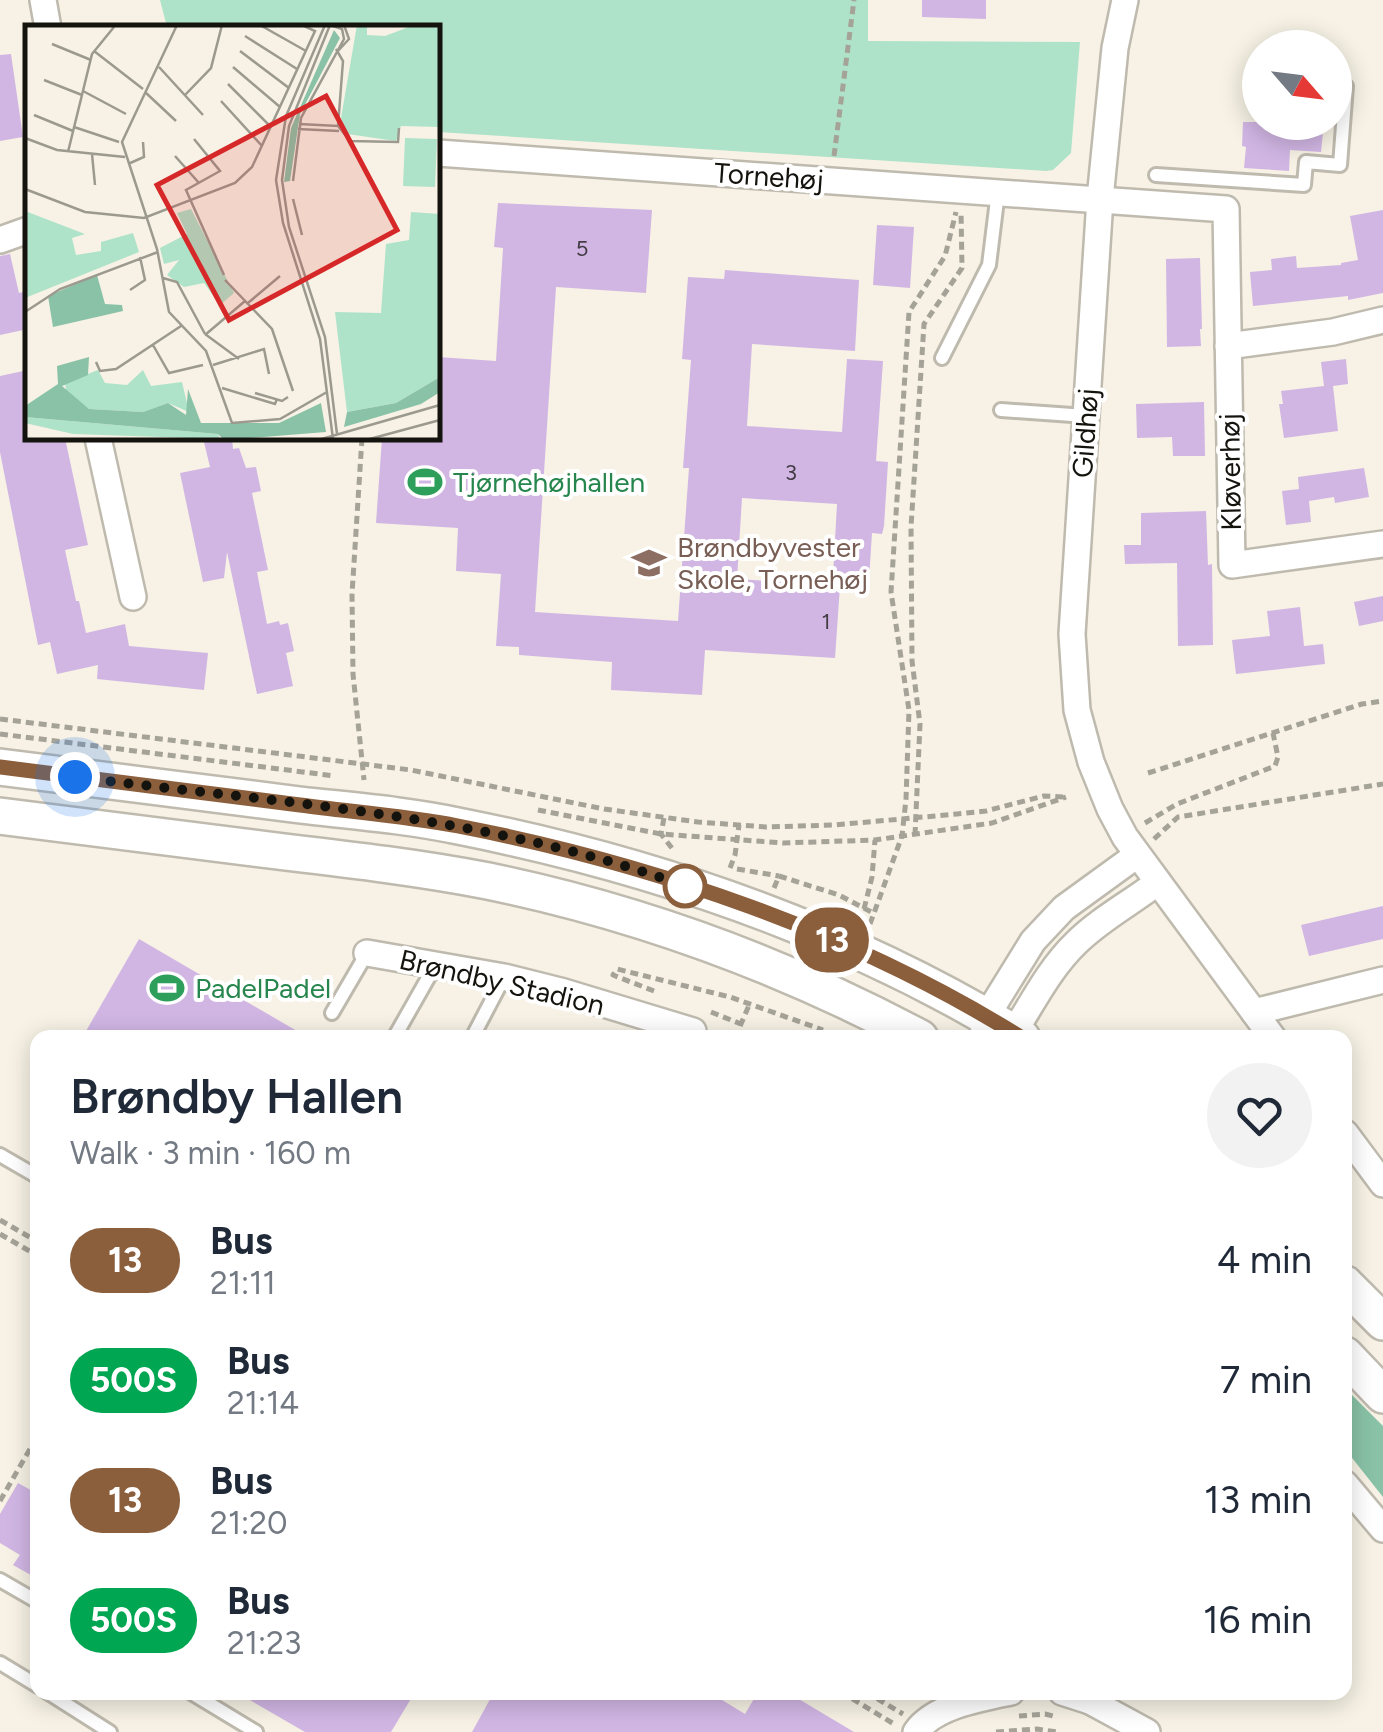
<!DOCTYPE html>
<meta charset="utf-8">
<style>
body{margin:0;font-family:Figtree,sans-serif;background:#f2f2f3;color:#1f2937;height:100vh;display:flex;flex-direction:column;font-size:38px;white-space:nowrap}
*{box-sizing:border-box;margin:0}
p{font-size:32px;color:#747a83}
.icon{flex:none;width:55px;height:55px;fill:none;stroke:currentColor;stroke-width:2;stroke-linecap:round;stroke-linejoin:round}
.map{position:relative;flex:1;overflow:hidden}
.drawer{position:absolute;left:30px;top:1030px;width:1322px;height:670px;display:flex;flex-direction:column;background:#fff;border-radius:20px;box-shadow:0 5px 25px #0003}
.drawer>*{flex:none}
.badge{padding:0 20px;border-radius:32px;font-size:35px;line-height:65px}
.needle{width:65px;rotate:118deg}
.fabs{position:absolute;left:1242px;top:30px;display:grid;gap:20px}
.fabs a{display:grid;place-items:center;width:110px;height:110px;border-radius:50%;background:#fff;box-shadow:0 5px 25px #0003;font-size:50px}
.you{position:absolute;width:50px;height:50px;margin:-25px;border:8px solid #fff;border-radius:50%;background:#1a73e8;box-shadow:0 0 0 15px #1a73e833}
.map>.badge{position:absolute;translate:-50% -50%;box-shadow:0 0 0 5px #fff}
.round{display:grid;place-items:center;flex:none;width:105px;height:105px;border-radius:52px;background:#f2f2f3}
.summary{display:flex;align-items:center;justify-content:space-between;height:170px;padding:0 40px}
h1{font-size:48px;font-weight:600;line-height:75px}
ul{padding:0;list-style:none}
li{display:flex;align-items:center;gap:30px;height:120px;padding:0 40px}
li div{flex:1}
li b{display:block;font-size:38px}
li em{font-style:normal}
li .badge{min-width:110px;font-weight:700;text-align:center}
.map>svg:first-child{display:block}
.green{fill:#aee3c9}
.forest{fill:#89c2a7}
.building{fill:#d1b6e4}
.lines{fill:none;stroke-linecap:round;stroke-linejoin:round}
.lane-casing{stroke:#bfbaae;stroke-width:18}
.street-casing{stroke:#bfbaae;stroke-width:30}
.secondary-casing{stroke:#bfbaae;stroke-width:40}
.path{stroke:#a5a298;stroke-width:5;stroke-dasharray:8 5;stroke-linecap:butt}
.lane{stroke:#fff;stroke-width:12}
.street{stroke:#fff;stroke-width:25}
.secondary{stroke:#fff;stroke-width:35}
.line-casing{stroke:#fff;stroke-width:22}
.line{stroke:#8b5e3c;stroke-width:15}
.walk{stroke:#14130e;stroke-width:10;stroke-dasharray:0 18}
.stop-dot{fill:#fff;stroke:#8b5e3c;stroke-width:5}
.labels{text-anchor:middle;stroke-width:8;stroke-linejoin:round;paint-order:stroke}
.number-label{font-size:22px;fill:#433c44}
.street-label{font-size:28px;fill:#14130e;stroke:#fff}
.leisure-label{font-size:28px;fill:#27864d;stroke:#fff;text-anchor:start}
.education-label{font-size:28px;fill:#785e54;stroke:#fff;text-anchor:start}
.inset-road{fill:none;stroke:#9c998f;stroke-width:2.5}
.view{fill:#d62828;fill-opacity:0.15;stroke:#d62828;stroke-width:5}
.inset-edge{fill:none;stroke:#14130e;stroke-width:5}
</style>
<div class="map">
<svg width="1383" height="1732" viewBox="0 0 1383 1732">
<rect width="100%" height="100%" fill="#f7f2e5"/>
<path class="green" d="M160 0H868V41L1080 42 1071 153 1053 170 1046 171 438 132V28L167 27Z"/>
<path class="forest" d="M1345 1388 1383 1426V1497L1345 1449Z"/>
<g class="building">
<path d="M922 0H986V19L922 17Z"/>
<path d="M11 54 23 137 0 141V55Z"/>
<path d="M1243 122H1324L1321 152 1290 150 1289 171 1244 168 1246 147 1242 146Z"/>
<path d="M498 203 652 210 646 293 556 287 535 612 678 621 689 468H683L691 360 682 359 688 277 724 279 725 270 859 280 855 351 752 344 747 426 842 432 847 359 883 361 876 461 888 462 884 526 882 534 872 533 869 579 833 576 837 504 742 498 737 579 840 586 835 658 705 650 702 695 611 690 612 662 519 655V647L496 646 501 574 456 571 458 528 376 523 382 438H438V357L496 361 503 248 494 247Z"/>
<path d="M1383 210V293L1348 300V296L1253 306 1250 272 1272 270 1271 259 1296 256 1297 268 1341 265V263L1358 260 1350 216Z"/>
<path d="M877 225 914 227 910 288 873 285Z"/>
<path d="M10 254 19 293 28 291V329L0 335V256Z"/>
<path d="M1200 258 1202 329H1200L1201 346 1167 347 1166 259Z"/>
<path d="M1346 359 1348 384 1333 386 1338 431 1284 438 1279 404H1283L1281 391 1324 386 1321 362Z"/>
<path d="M28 370V438H65L88 545 65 550 76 601H79L86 633 125 624 129 646 208 653 204 690 97 679 98 665 57 674 50 642 38 645 0 452V376Z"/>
<path d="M1204 402 1205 456H1173L1172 437 1137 438 1136 404Z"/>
<path d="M203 438H232L233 449 239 448 246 468 256 467 261 491 252 493 268 570 257 572 267 624 279 621 280 625 288 623 294 651 286 653 293 686 257 694 227 552 224 578 203 582 180 473 210 467Z"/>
<path d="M1364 468 1369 497 1335 503 1334 497 1309 501 1311 522 1286 525 1282 491 1299 489 1298 477Z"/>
<path d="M1206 511 1208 565 1212 564 1213 645 1178 646 1177 563 1125 564 1124 545H1141V513Z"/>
<path d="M1383 596V621L1359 626 1354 602Z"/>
<path d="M1300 607 1304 646 1323 644 1325 664 1236 674 1232 640 1270 636 1267 611Z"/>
<path d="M1383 906V939L1309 956 1301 925Z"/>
<path d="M139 939 309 1038H82Z"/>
<path d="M18 1483 38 1494V1579L13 1565 20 1555 0 1543V1514Z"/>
<path d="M236 1692H415L391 1732H305Z"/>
<path d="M494 1692H709L745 1714 758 1692H787L854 1732H472Z"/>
</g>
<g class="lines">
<g class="lane-casing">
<g id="lane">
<path d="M1156 175 1304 185 1306 162 1340 165 1346 86H1335"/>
<path d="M942 358 989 265 998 192"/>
<path d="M1001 410 1086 416"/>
<path d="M332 1013 367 953"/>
<path d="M394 1038 436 964"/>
<path d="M472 1038 504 977"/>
<path d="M0 1155 38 1177"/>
<path d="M0 1580 38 1602"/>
<path d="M0 1663 38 1686"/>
<path d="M47 1692 110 1732"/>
<path d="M190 1692 256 1732"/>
</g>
</g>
<g class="street-casing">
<g id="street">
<path d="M43 0 48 28"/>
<path d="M1125 0 1115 48 1100 199 1072 634 1077 710 1091 762 1110 809 1125 837 1273 1038"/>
<path d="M438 153 1226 209 1232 565 1383 544"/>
<path d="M0 240 28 230"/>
<path d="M1228 346 1333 332 1383 320"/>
<path d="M98 438 133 597"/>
<path d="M367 953 504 977 564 992 693 1031"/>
<path d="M1254 1012 1383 980"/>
<path d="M982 1038 986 1017 1033 941 1064 908 1137 855"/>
<path d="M1008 1038 1014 1032C1033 1002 1050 968 1076 943 1100 919 1131 903 1158 882"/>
<path d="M1345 1133 1383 1184"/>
<path d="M1345 1484 1383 1529"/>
<path d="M1062 1692 1090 1701"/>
<path d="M1095 1692 1090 1701 1147 1732"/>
<path d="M916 1732C934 1706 981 1698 1011 1692"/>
</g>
</g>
<g class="secondary-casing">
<g id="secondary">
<path d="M0 767C100 780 200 792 300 805 353 811 406 815 458 826 655 865 850 932 1022 1038"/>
<path d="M0 816C95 828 190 840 285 852 353 860 421 868 488 881 638 912 785 966 920 1038"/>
<path d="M1345 1284 1383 1322"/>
<path d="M1345 1355 1383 1395"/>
</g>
</g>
<g class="path">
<path d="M834 156 854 0"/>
<path d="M362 438 352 594 353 674 364 780"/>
<path d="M0 719 411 770 604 809 698 822 766 827 834 825 957 814 986 811 1044 796 1063 797"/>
<path d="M0 734 335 776"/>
<path d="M1148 773 1362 704 1383 701"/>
<path d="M538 810 661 834 783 843 875 840 992 823 1066 797"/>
<path d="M664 818 661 834 675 852"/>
<path d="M1145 823 1177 804 1275 766 1278 757 1273 733"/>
<path d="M915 835 920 724 912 661 911 527 924 324 962 268 961 211"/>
<path d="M1154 839 1178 817 1383 784"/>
<path d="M730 868 735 855 739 825"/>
<path d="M737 869 779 876"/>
<path d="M774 888 779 876 839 895 875 914"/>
<path d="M864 909 872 877 875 840"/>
<path d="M870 924 902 836 906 799 909 710 891 592 909 312 945 256 956 212"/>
<path d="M654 991 613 975 617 969 730 997 823 1030"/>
<path d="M711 1012 741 1024"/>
<path d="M735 1038 750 1003"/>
<path d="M0 1220 38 1242"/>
<path d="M0 1234 38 1256"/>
<path d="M0 1501 38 1435"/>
<path d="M841 1692 894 1724"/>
<path d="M866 1692 903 1714"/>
<path d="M1019 1716 1045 1714 1053 1716"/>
<path d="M996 1732 1037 1729 1057 1732"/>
</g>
<use href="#lane" class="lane"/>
<use href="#street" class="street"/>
<use href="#secondary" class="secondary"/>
</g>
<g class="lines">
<g class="line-casing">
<path id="line" d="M0 767C100 780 200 792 300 805 353 812 406 816 458 826 654 864 852 932 1022 1038"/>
</g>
<use href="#line" class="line"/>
<path class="walk" d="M75 777C280 803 490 815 685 886"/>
</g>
<defs>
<g id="stadium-bare" transform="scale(2.7)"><path d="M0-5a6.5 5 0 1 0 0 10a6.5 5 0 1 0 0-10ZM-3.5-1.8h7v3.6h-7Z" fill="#2e9e5b" stroke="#fff" stroke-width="2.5" paint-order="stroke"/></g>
<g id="school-bare" transform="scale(2.7)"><path d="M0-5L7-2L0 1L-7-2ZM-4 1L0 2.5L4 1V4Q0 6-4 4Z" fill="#8d6e63" stroke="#fff" stroke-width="2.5" paint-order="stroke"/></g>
</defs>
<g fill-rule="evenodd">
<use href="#stadium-bare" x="425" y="482"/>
<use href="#school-bare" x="649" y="563"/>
<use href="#stadium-bare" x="167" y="988"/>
</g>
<circle class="stop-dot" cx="685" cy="886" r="20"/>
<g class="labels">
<g class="number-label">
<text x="582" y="256">5</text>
<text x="791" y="480">3</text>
<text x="826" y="629">1</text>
</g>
<g class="street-label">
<text transform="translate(769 176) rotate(4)" y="10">Tornehøj</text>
<text transform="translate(1085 433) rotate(-86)" y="10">Gildhøj</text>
<text transform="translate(1230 472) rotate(-91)" y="10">Kløverhøj</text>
<text transform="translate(502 982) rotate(13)" y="10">Brøndby Stadion</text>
</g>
<g class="leisure-label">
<text x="453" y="492">Tjørnehøjhallen</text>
<text x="195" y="998">PadelPadel</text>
</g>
<g class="education-label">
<text x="677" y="557">Brøndbyvester<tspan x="677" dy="32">Skole, Tornehøj</tspan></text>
</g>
</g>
<g transform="translate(25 25)">
<rect width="415" height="415" fill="#f7f2e5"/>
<path d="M332 0H342V10L360 11 389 0H415V102L376 101 371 116 322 109 316 93ZM380 113 412 114 410 162 378 161ZM166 184 209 268 195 280 179 258 159 262 142 250 154 235 139 239 135 223 162 209 152 188ZM0 186 60 209 47 213 51 230 76 226V217L108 208 114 227 0 273ZM386 187 415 189V352L371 378 322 387 310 287 356 288 361 219 384 215ZM73 345 80 358 102 360 118 345 126 361 157 357 164 387 143 378 118 387 64 384 42 371 40 358ZM0 392 193 409 195 414 48 409 0 398Z" fill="#aee3c9"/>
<path d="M309 5 315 13 275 89 265 156 259 157 266 103ZM72 250 80 279 97 280 98 286 28 302 23 271ZM64 332 63 350 37 361 64 384 118 387 143 378 161 390 163 364 176 398H254L296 378 301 407 199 415 193 409 0 392V381L33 359 32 341ZM415 352V367L396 379 319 402 322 387 371 378Z" fill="#89c2a7"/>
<path class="inset-road" d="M152 0 97 117 132 224 144 287 181 326 207 398 255 394 302 367M235 0 281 26M300 0 261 91 251 155 258 198 295 314 308 414M305 0 264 101 257 155 264 202 300 312 312 409M220 11 272 44M27 19 66 35M69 26 118 64M215 26 264 63M312 27 324 14 319 0M134 42 178 90M208 42 255 82M19 55 57 70M203 59 246 102M58 66 101 89M120 67 151 96M160 70 186 43 197 0M196 76 237 121M9 90 48 106M274 99 313 101 318 36 311 24M313 101 325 116 373 117 374 103M49 102 94 117M273 104 314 106M0 113 32 125 100 132M169 114 195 146 161 165 199 250M43 127 67 29 89 2M67 129 70 160M150 131 174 158M103 139 119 132 118 117M268 156 276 93 319 14 317 4 305 0M0 164 60 187 119 193 210 158 227 142 290 6 277 0M268 174 277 210M138 253 152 257 180 309M200 255 247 304 268 366M105 265 120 255 115 232M223 278 255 251M0 287 35 264 133 227M180 309 214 334M180 310 220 276M128 320 144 348 178 340M71 337 75 346 91 344 156 301M188 340 239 324 244 349M197 363 250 379 252 374M230 368 257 376 263 372M293 415 415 380M341 415 415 395"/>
<path class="view" d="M301 71 372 205 204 295 132 160Z"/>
<rect width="415" height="415" class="inset-edge"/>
</g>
</svg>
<div class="fabs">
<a><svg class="needle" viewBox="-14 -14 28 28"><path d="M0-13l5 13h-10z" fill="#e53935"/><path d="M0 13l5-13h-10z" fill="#747a83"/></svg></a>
</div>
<div class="you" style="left:75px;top:777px"></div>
<b class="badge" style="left:832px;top:940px;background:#8b5e3c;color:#fff">13</b>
<section class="drawer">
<div class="summary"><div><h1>Brøndby Hallen</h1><p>Walk · 3 min · 160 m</p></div><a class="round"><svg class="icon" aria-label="heart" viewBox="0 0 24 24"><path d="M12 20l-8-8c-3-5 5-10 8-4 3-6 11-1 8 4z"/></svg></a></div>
<ul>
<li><span class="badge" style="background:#8b5e3c;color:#fff">13</span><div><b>Bus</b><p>21:11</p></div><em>4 min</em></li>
<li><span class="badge" style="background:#00a651;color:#fff">500S</span><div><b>Bus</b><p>21:14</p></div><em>7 min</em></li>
<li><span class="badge" style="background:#8b5e3c;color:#fff">13</span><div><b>Bus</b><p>21:20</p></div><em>13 min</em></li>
<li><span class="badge" style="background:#00a651;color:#fff">500S</span><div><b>Bus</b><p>21:23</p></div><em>16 min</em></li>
</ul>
</section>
</div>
